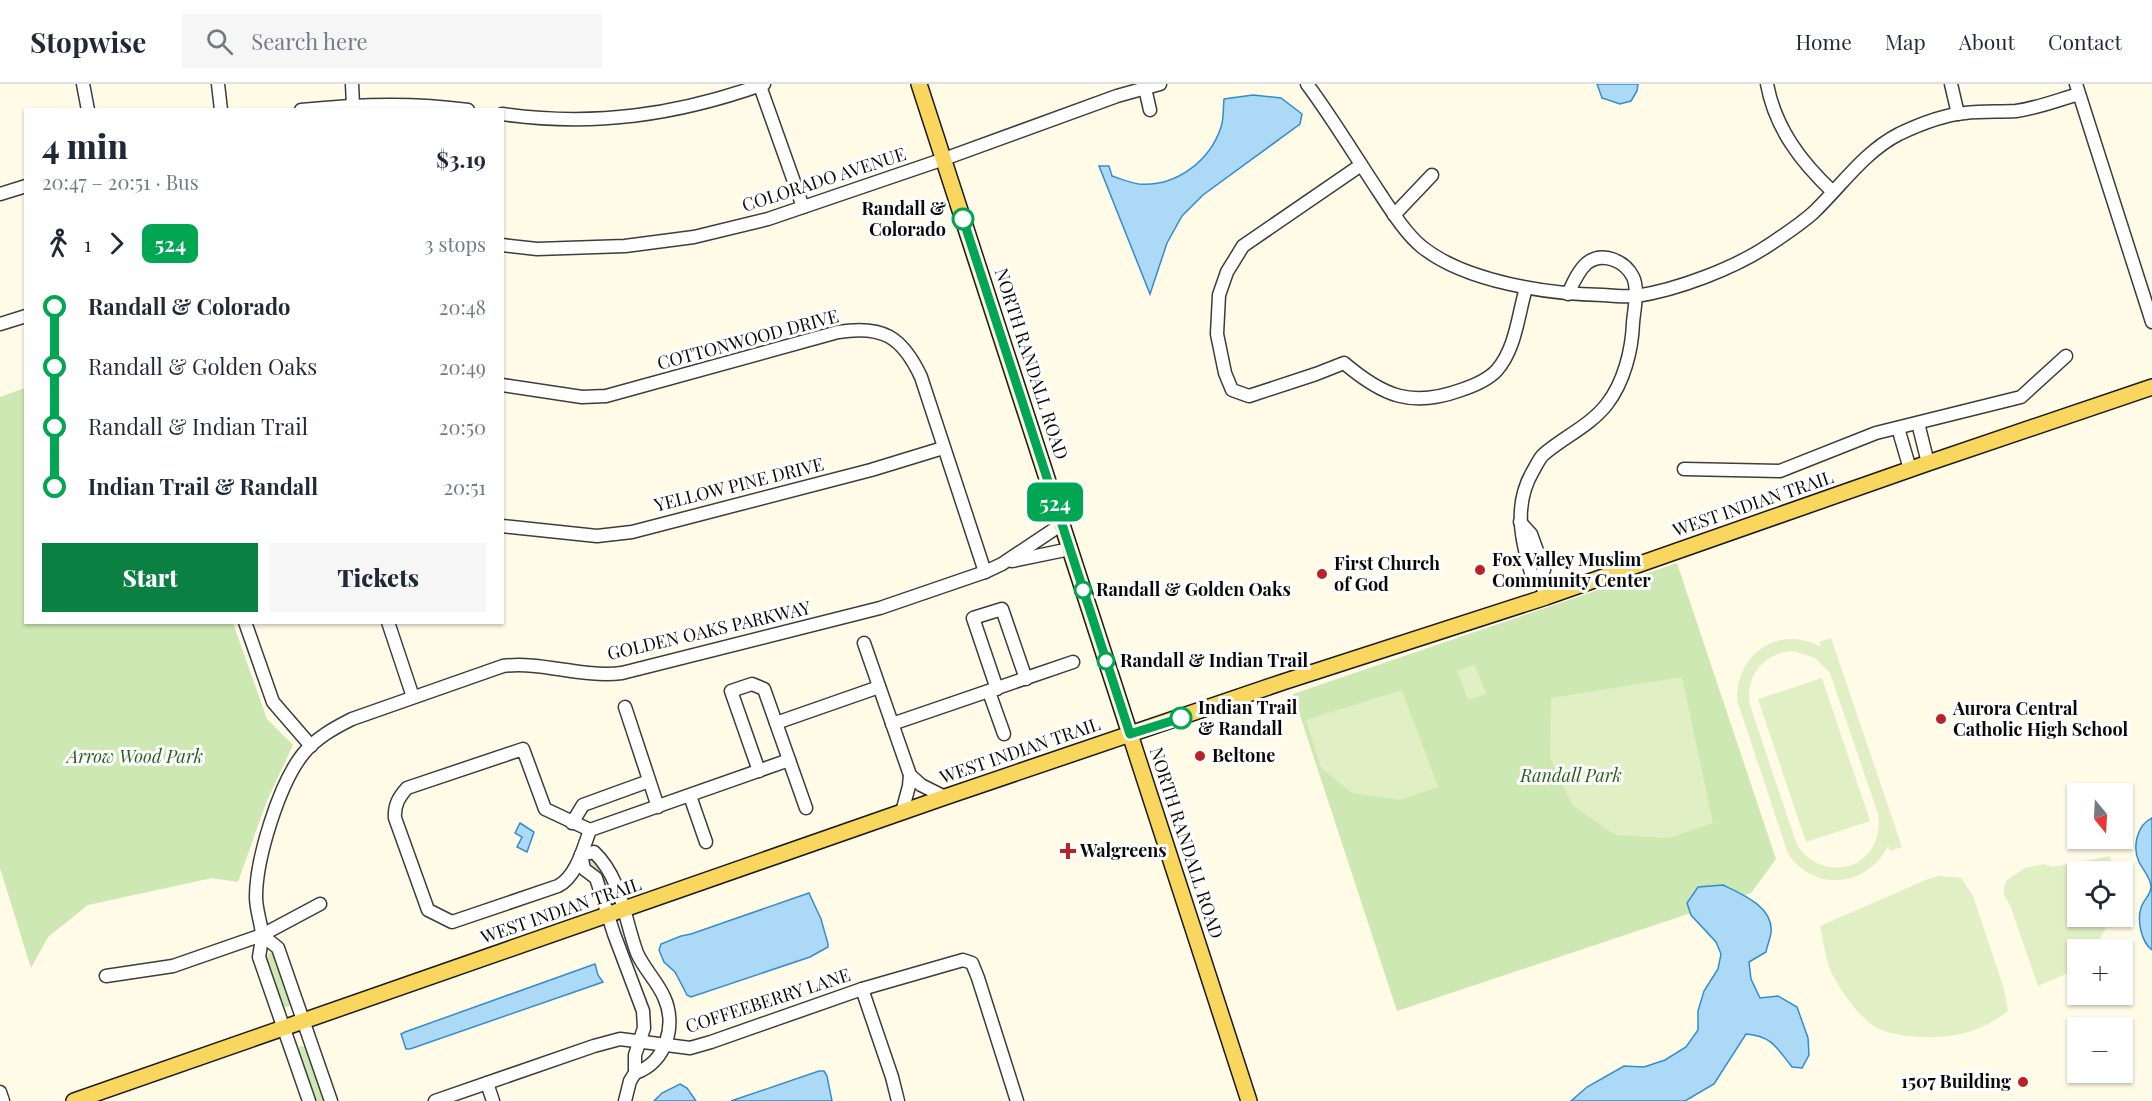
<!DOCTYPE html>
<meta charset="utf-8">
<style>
body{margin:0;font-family:"Playfair Display",serif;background:#f6f6f7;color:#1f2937;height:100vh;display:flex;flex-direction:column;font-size:22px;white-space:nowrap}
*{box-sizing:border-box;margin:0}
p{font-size:20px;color:#747a83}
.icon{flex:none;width:33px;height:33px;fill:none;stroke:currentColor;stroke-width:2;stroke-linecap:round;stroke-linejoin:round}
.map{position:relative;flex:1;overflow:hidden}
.sheet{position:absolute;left:24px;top:24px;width:480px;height:516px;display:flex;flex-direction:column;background:#fff;border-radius:0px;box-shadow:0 2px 4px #0004}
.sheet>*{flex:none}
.badge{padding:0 12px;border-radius:9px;font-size:21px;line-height:39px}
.needle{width:39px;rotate:162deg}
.controls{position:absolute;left:2067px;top:699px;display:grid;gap:12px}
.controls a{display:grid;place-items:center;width:66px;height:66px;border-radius:0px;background:#fff;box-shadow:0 2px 4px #0004;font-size:30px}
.map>.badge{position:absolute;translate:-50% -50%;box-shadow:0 0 0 3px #fff}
.legs{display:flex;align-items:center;gap:9px;height:66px;padding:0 18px;font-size:20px}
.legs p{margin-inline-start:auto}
.headline{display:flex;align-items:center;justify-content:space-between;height:102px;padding:0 18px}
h1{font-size:33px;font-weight:800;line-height:45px}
.action{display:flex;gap:12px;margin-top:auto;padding:12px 18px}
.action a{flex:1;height:69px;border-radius:0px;background:#0b8043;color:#fff;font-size:24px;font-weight:800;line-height:69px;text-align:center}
.action a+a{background:#f6f6f7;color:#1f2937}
ul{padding:0 18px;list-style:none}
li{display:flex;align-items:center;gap:21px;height:60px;font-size:22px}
li i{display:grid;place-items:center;width:9px;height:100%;margin:0 8px;background:currentColor}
li i::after{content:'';width:15px;height:15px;margin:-8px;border:4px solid;border-radius:50%;background:#fff}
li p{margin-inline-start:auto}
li:first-child i{background:linear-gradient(#0000 50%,currentColor 0)}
li:last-child i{background:linear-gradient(currentColor 50%,#0000 0)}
header{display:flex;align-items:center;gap:36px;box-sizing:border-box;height:84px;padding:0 30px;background:#fff;border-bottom:2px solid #e0e1e3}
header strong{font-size:28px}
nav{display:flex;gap:33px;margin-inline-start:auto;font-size:21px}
.search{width:420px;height:54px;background:#f6f6f7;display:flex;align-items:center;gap:15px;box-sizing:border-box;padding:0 21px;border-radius:0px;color:#747a83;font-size:22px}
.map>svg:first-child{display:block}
.green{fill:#cde8b2}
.pitch{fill:#e0efc4;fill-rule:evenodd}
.water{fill:#acd9f6;stroke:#338dcd;stroke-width:1.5}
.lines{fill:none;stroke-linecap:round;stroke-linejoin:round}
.minor-casing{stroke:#3d3d3d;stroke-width:15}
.major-casing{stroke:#1b1b1b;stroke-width:18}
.minor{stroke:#fff;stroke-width:12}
.major{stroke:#f9d65d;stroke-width:15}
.line-1-casing{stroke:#fff;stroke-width:14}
.line-1{stroke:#00a651;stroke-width:9}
.stop-1-dot{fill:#fff;stroke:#00a651;stroke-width:3}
.poi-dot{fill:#b92328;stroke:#fff;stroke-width:2}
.labels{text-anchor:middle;stroke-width:6;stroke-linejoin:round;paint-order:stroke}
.street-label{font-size:18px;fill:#0a0a0a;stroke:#fff}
.stop-label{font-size:18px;font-weight:bold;fill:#0a0a0a;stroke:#fff;text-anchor:start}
.poi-label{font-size:18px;font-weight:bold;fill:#0a0a0a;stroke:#fff;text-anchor:start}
.park-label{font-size:18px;font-style:italic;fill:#29611c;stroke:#fff}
</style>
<header>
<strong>Stopwise</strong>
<div class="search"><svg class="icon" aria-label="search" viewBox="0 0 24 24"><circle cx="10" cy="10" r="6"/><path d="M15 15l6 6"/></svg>Search here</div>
<nav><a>Home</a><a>Map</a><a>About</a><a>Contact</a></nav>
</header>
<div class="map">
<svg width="2152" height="1017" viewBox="0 0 2152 1017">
<rect width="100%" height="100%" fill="#fffbe7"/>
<g class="green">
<path d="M25 304 26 538 233 539 267 635 293 661 266 719 238 798 212 794 88 821 48 853 31 884 0 784V313Z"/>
<path d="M1677 479 1776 775 1751 809 1397 927 1293 610Z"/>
<path d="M590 773 604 786 610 807H606L599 790 587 781 586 774Z"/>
<path d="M270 868 275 871 291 919 288 923H283L265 874Z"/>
<path d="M300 962 306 963 325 1017H314L297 966Z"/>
</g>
<g class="pitch">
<path d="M1831 554 1902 763 1890 767 1888 762C1867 803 1815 809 1788 770L1737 616C1736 570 1778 540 1821 563L1819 558ZM1794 567 1815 574 1830 589 1878 730C1886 782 1826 804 1797 761L1750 621C1745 592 1764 568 1794 567Z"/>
<path d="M1475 581 1486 610 1468 616 1457 587Z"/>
<path d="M1682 593 1713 739 1669 754 1615 751 1572 721 1550 674 1551 614Z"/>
<path d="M1822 594 1870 737 1806 758 1758 615Z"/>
<path d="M1402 606 1438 703 1400 716 1352 709 1321 684 1306 636Z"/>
<path d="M2110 772 2113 787 2078 788V832L2112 833 2094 865 2078 866 2077 882 2068 889 2038 902 2010 821 2004 811V803L2007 796 2025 784 2044 780 2053 783Z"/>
<path d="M1939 792 1961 794 1973 812 2004 905 2008 927C1981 947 1960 953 1927 953 1911 953 1896 951 1881 946 1861 938 1837 902 1829 883 1825 870 1823 856 1820 842L1928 795Z"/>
</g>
<g class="water">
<path d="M1597 0H1638L1637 7 1631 17 1620 20 1602 14Z"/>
<path d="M1253 11 1281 14 1302 30 1300 40 1203 111 1182 132 1167 159 1150 210 1099 82H1109L1112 92C1121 95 1131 99 1139 100 1176 103 1210 77 1221 43 1224 35 1223 24 1224 15Z"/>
<path d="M2152 734V866C2141 858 2137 836 2141 824 2143 816 2151 811 2151 803 2151 794 2143 786 2139 778 2132 763 2137 741 2152 734Z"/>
<path d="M520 739 534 748 527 768 517 763 522 753 515 749Z"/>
<path d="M1723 801C1742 810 1774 823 1771 849 1770 855 1767 862 1766 868L1749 878 1751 895 1760 914 1778 912 1797 923 1808 954 1809 971 1802 984 1792 983C1777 964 1772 952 1746 950L1714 1000 1685 1017H1571L1587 1003 1624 982 1644 983 1665 976 1686 963 1698 946V927L1704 907 1718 885 1721 870 1716 858 1691 831 1687 819 1698 803Z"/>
<path d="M809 809 821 835 828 860V863L810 873 691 913 687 911 675 888 664 878 659 866 661 860 681 852 691 850Z"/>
<path d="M595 880 598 891 603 898 410 965H406L401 950 405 948Z"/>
<path d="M819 987H824L827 992 832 1017H731Z"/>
<path d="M680 1000 687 1004 696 1017H654L662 1009Z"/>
</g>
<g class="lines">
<g class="minor-casing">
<g id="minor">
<path d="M83 0 88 26"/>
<path d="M218 0 221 26"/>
<path d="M352 0 353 21"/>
<path d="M1144 0 1150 26"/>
<path d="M1307 0C1333 35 1355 72 1379 108 1391 126 1405 149 1422 163 1466 198 1548 210 1603 211 1614 212 1625 213 1636 212 1677 206 1735 184 1769 161 1784 151 1801 140 1814 128 1842 101 1864 68 1899 50 1920 40 1942 31 1965 29 1982 27 1999 28 2016 27 2038 24 2058 16 2079 10"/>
<path d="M1767 0C1775 44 1801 78 1833 108"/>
<path d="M1951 0 1958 30"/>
<path d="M2076 0 2152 238"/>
<path d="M760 2 803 123"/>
<path d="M301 26C357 20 412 18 468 26"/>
<path d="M502 30C594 43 677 31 764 0"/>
<path d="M1361 81 1243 162 1227 188 1219 211 1217 250 1225 289 1232 306 1249 312 1316 290 1344 279C1383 312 1411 324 1461 306 1473 302 1489 295 1497 286 1516 264 1518 231 1526 204"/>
<path d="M0 110 26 102"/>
<path d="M1394 131 1432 91"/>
<path d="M502 161 537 165 625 162 694 153 768 135 944 75 1117 12 1160 0"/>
<path d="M0 240 26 232"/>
<path d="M502 301 582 313 606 312 838 248C882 241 902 252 921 293L985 488"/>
<path d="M1918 339 1928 379"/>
<path d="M1898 344 1910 385"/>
<path d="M1684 385 1780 387 1876 349 2021 313 2066 272"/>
<path d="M1520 438 1531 450 1544 486 1539 493"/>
<path d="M502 442 597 452 632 448 871 386 943 364"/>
<path d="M1012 477 1070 465"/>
<path d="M1546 513 1539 493 1532 492C1521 456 1513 421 1533 387 1536 382 1539 375 1543 371 1562 354 1590 342 1607 320 1624 298 1632 266 1633 239 1634 226 1639 205 1633 193 1625 177 1603 167 1587 179 1578 187 1573 199 1568 210"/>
<path d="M245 538 273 618 311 662"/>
<path d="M388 538 413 613"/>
<path d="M864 559 910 691 909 702 902 728"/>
<path d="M997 605 973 534 1002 525 1026 595"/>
<path d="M989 608 1004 650"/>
<path d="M625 623 658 723"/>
<path d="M776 639 879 603"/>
<path d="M892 640 1073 578"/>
<path d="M523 665 545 725 590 746C583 765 576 793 558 802L452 838 428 826 395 734C394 721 399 713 407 704Z"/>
<path d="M759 687 731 607 752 600 764 605 806 724"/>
<path d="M910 691 921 701 945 713"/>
<path d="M690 712 706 758"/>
<path d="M572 739 583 721 649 697"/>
<path d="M590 746 789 676"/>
<path d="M581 771 594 768C622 795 624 834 637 869 644 885 657 897 664 913 677 941 666 979 635 989"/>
<path d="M581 771 584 785 596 794 614 850 643 927 644 944 635 971V989L630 997 625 1017"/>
<path d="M262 851 278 864 331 1017"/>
<path d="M106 892 173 882 262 851 320 820"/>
<path d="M862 905 892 993 898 1017"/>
<path d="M487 999 493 1017"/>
<path d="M0 1008 3 1017"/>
<path d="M309 1017 259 873C260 866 262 857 262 850 261 838 256 826 256 813 256 775 279 700 303 670 316 654 334 644 352 635L503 582C543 577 581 594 622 589L880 524 985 488 1002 480 1062 440"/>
<path d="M435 1017 594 962 620 955 690 964 711 958 862 905 963 876 972 879 978 894 1017 1017"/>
</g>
</g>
<g class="major-casing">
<g id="major">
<path d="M919 0 1249 1017"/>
<path d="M74 1017 945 713 1283 598 1546 513 1928 379 2152 303"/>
</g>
</g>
<use href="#minor" class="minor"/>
<use href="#major" class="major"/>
</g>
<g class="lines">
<g class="line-1-casing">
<path id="line-1" d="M963 135 1130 650 1181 634"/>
</g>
<use href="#line-1" class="line-1"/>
</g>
<g class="stop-1-dot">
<circle cx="963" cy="135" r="10"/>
<circle cx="1083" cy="506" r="8"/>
<circle cx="1106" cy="577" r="8"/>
<circle cx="1181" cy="634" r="10"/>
</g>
<g class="poi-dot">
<circle cx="1480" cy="486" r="6"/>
<circle cx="1322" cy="490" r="6"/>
<circle cx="1941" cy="635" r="6"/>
<circle cx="1200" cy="672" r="6"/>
<path d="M1065 758h6v6h6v6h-6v6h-6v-6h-6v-6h6z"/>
<circle cx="2023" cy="998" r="6"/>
</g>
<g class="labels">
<g class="street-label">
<text transform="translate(824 96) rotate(-18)" y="6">COLORADO AVENUE</text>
<text transform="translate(748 256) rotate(-15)" y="6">COTTONWOOD DRIVE</text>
<text transform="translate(1031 280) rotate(72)" y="6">NORTH RANDALL ROAD</text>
<text transform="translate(739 401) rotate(-14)" y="6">YELLOW PINE DRIVE</text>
<text transform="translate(1753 420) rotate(-19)" y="6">WEST INDIAN TRAIL</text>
<text transform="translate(709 547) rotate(-13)" y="6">GOLDEN OAKS PARKWAY</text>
<text transform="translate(1020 667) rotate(-19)" y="6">WEST INDIAN TRAIL</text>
<text transform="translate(1186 759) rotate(72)" y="6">NORTH RANDALL ROAD</text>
<text transform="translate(561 827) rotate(-19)" y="6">WEST INDIAN TRAIL</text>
<text transform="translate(768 917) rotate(-18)" y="6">COFFEEBERRY LANE</text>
</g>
<g class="stop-label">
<text x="946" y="131" text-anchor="end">Randall &amp;<tspan x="946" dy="21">Colorado</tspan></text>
<text x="1096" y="512">Randall &amp; Golden Oaks</text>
<text x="1120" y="583">Randall &amp; Indian Trail</text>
<text x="1198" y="630">Indian Trail<tspan x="1198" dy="21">&amp; Randall</tspan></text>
</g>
<g class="poi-label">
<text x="1492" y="482">Fox Valley Muslim<tspan x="1492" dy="21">Community Center</tspan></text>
<text x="1334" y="486">First Church<tspan x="1334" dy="21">of God</tspan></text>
<text x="1953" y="631">Aurora Central<tspan x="1953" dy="21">Catholic High School</tspan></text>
<text x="1212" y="678">Beltone</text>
<text x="1080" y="773">Walgreens</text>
<text x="2011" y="1004" text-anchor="end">1507 Building</text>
</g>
<g class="park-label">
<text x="135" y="679">Arrow Wood Park</text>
<text x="1571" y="698">Randall Park</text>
</g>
</g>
</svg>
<div class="controls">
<a><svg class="needle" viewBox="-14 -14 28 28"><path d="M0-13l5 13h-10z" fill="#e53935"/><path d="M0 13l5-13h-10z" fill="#747a83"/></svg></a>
<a><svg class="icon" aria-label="locate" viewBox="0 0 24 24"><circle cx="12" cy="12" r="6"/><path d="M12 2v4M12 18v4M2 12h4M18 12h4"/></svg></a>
<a>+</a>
<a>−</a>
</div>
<b class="badge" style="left:1055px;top:418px;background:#00a651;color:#fff">524</b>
<section class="sheet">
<div class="headline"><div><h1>4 min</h1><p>20:47 – 20:51 · Bus</p></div><b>$3.19</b></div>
<div class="legs"><svg class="icon" aria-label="walk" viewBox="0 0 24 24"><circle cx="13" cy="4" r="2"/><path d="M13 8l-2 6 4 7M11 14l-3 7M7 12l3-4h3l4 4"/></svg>1<svg class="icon" aria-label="forward" viewBox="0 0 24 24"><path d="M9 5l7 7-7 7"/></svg><b class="badge" style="background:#00a651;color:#fff">524</b><p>3 stops</p></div>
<ul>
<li><i style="color:#00a651"></i><b>Randall &amp; Colorado</b><p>20:48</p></li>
<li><i style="color:#00a651"></i><span>Randall &amp; Golden Oaks</span><p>20:49</p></li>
<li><i style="color:#00a651"></i><span>Randall &amp; Indian Trail</span><p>20:50</p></li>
<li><i style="color:#00a651"></i><b>Indian Trail &amp; Randall</b><p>20:51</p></li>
</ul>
<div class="action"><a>Start</a><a>Tickets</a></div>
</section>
</div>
